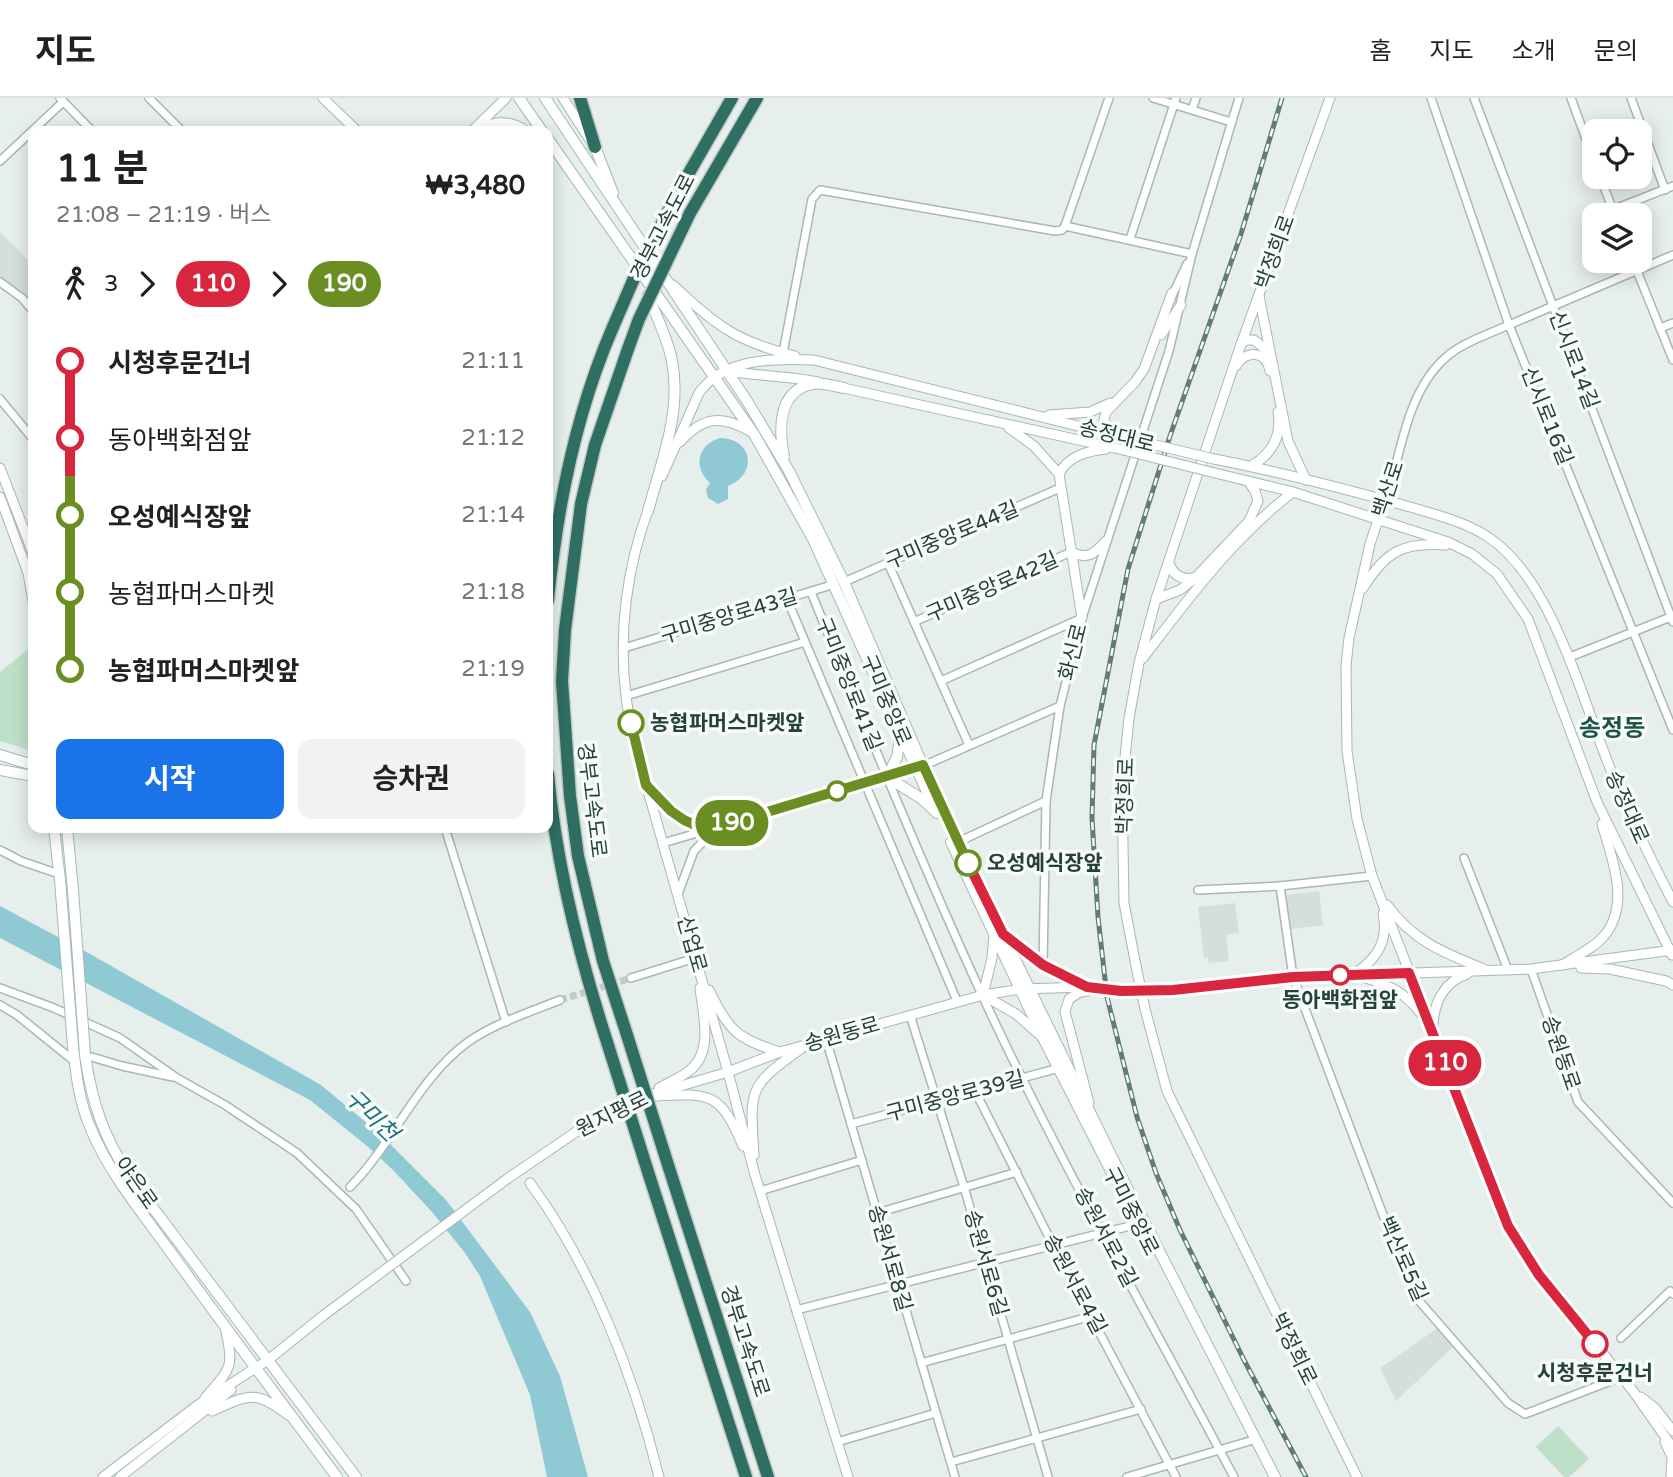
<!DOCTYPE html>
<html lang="ko">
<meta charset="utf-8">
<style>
body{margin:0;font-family:"Varela Round","Noto Sans KR",sans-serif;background:#f2f2f2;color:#202124;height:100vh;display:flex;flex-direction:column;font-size:26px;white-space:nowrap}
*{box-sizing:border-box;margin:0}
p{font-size:23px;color:#757577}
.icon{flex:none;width:38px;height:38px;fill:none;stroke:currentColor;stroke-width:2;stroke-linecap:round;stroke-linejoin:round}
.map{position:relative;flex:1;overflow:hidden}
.side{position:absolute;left:28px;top:28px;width:525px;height:707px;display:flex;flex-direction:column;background:#fff;border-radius:14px;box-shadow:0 4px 18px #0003}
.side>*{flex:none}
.badge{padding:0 14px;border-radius:23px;font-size:24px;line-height:46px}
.buttons{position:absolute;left:1582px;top:21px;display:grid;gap:14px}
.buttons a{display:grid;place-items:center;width:70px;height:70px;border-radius:14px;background:#fff;box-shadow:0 4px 18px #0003;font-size:35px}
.map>.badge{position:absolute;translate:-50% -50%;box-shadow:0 0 0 4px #fff}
.legs{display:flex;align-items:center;gap:10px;height:77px;padding:0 28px;font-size:23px}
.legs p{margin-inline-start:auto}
.overview{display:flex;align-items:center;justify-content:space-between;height:119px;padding:0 28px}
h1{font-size:38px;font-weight:700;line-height:52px}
.button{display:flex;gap:14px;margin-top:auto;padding:14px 28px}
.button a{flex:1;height:80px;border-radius:14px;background:#1a73e8;color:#fff;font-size:28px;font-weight:700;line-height:80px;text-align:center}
.button a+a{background:#f2f2f2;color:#202124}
ul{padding:0 28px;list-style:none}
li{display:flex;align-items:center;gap:24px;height:77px;font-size:26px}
li i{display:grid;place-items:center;width:10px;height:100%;margin:0 9px;background:currentColor}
li i::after{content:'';width:18px;height:18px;margin:-9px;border:5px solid;border-radius:50%;background:#fff}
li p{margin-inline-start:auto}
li:first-child i{background:linear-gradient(#0000 50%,currentColor 0)}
li:last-child i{background:linear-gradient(currentColor 50%,#0000 0)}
header{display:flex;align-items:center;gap:42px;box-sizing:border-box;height:98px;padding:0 35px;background:#fff;border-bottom:2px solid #e0e0e0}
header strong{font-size:33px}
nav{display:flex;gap:38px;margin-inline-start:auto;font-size:24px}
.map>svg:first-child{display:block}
.built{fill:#d4dfda}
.green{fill:#bfe0c8}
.water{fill:#8ec9d4}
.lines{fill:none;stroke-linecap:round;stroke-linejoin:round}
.minor-tunnel{stroke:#bfccc8;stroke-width:7;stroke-dasharray:7 3.5;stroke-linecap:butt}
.minor-casing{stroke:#a8b8b2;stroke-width:10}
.tertiary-casing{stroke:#a8b8b2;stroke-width:11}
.secondary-casing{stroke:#a4bbb3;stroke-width:12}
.motorway-casing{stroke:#c2cac8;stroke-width:15}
.minor{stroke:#fff;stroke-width:7}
.tertiary{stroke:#fff;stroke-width:9}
.secondary{stroke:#fff;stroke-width:10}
.motorway{stroke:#2f6f62;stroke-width:12}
.rail-casing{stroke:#5f7d75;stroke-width:5}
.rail{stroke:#f7fbf9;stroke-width:2.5;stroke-dasharray:8;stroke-linecap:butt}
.tertiary-bridge-casing{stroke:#a8b8b2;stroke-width:11;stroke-linecap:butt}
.secondary-bridge-casing{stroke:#a4bbb3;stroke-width:12;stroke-linecap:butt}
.motorway-bridge-casing{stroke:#c2cac8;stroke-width:15;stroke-linecap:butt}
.tertiary-bridge{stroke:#fff;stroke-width:9}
.secondary-bridge{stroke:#fff;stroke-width:10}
.motorway-bridge{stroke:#2f6f62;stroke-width:12}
.line-1-casing{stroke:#fff;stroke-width:16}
.line-2-casing{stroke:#fff;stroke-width:16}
.line-1{stroke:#d7263d;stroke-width:10}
.line-2{stroke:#6b8e23;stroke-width:10}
.stop-2-dot{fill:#fff;stroke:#6b8e23;stroke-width:3.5}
.stop-1-dot{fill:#fff;stroke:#d7263d;stroke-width:3.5}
.labels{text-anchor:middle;stroke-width:7;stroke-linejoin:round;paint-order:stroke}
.street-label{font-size:21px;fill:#24423a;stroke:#f7fbf9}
.stop-label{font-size:21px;font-weight:bold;fill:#24423a;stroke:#f7fbf9;text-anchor:start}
.water-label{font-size:23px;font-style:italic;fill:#1c6f80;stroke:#f7fbf9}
.quarter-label{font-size:24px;font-weight:bold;fill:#1f5548;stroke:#f7fbf9}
</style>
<header>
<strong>지도</strong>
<nav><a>홈</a><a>지도</a><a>소개</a><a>문의</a></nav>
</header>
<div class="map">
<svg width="1673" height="1379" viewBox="0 0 1673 1379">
<rect width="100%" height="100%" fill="#e6efeb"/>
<g class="built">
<path d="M0 134 33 167V210L0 179Z"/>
<path d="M1319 793 1323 827 1291 831 1286 797Z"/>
<path d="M1235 805 1239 835 1226 837 1229 863 1209 865 1208 860H1204L1198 809Z"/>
<path d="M1441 1228 1456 1246 1396 1303 1380 1270Z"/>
</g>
<g class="green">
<path d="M31 549 33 572V653L0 643V574Z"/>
<path d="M1558 1328 1589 1361 1569 1379H1564L1536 1349Z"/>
</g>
<g class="water">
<path d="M720 340C752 340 759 376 728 388V401L718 406 708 400 706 392 710 385C693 369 697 347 720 340Z"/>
<path d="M0 808 90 856 321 987 379 1035 446 1102 530 1214 560 1278 588 1379H547L530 1297 480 1178 465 1155 433 1115 393 1072 367 1048 310 1002 0 840Z"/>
</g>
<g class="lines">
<path class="minor-tunnel" d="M560 902 631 880"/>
<g class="minor-casing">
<g id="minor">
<path d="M60 0 92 33"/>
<path d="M149 0 182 33"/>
<path d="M1109 0 1065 128 1192 156"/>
<path d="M1153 0 1231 24"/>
<path d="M1431 0 1509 227 1673 632"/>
<path d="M1474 0 1673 524"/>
<path d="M1571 0 1594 63"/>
<path d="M1631 0 1665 92"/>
<path d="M1192 12 1196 0"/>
<path d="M0 63 63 4"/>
<path d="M1600 79 1615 117"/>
<path d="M1612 112 1673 88"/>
<path d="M1130 141 1176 0"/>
<path d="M1633 163 1673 262"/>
<path d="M0 184 22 200 33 213"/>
<path d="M1171 200 1187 166"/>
<path d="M1660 230 1673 225"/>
<path d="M783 255 812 101 820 92 1055 133 1062 132 1065 128"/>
<path d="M0 301 33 341"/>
<path d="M1387 402C1400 356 1407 295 1444 261 1453 252 1465 246 1476 241L1673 157"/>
<path d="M888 465 969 647"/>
<path d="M844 484 1060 390"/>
<path d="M811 494C866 629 921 764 982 897 1058 1061 1149 1219 1234 1379"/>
<path d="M787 501 957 903"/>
<path d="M914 524 1071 454"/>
<path d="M624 550 835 486"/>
<path d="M1570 559 1673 518"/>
<path d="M941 583 1082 520"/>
<path d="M626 598 805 544"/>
<path d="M648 689C670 712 680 725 713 728"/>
<path d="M445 730 506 924"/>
<path d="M958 744 1046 703"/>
<path d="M663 745 916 671 1060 608"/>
<path d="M0 752 21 763 59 776"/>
<path d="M1464 760 1508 872"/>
<path d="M1280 788 1293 879 1405 1175 1420 1204 1508 1305 1525 1316 1621 1279"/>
<path d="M1198 792 1280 788 1372 778"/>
<path d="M678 796 694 753 717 729"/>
<path d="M1043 867 1046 703 1060 608 1082 520 1169 253 1192 156 1239 0"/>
<path d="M1531 871 1578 1004 1673 1105"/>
<path d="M631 880 695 860"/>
<path d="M0 890 54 910 120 940 177 980 225 1007 297 1055 356 1111 406 1183"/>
<path d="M0 907 17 917 74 963"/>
<path d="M910 917 964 1089 1048 1379"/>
<path d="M826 941 955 1379"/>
<path d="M85 957 122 968 173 979"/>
<path d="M975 993 1053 1147 1176 1379"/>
<path d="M851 1026 1059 970"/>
<path d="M350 1089C393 1046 417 981 468 944 495 925 530 914 560 902"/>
<path d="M760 1093 862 1062"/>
<path d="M877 1115 1017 1074"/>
<path d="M796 1212 1138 1126"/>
<path d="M1621 1240 1670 1193 1673 1196"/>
<path d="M921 1265 1092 1218"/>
<path d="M837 1344 936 1315"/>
<path d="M951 1364 1141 1311"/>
<path d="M1127 1379 1250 1343"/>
</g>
</g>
<g class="tertiary-casing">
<g id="tertiary">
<path d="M323 0 357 33"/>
<path d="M563 0 588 39"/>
<path d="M475 30 506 0"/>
<path d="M473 33C492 24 508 20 526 33"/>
<path d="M673 187C717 228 735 243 795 258"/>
<path d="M1259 198 1288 343 1306 382"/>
<path d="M1161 237 1181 207"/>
<path d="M1241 247 1245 242H1254L1269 254"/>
<path d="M1236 268C1246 251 1267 253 1270 273"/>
<path d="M728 273C758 278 788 278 818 284"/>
<path d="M839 289 1115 350"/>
<path d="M1049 317 1090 314 1110 305"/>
<path d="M1009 330 1034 348 1059 376"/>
<path d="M1111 337 1104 322 1106 314 1135 284 1144 271 1172 195"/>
<path d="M680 344C704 317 723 317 753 335"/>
<path d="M1214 361C1282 374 1349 392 1414 410 1440 418 1465 424 1488 439 1551 480 1581 597 1608 665 1627 712 1649 758 1673 804"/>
<path d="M1251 368C1272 356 1282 339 1278 314"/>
<path d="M0 370 33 455"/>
<path d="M1211 374 1293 394 1448 444 1472 456 1497 476 1528 521 1597 704 1672 857"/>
<path d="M662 378 699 295C723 260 775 260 814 262L1118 338"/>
<path d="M0 399 28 475 33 503"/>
<path d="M1387 402 1378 422 1370 446 1349 540 1346 568 1347 653 1357 721 1372 778 1508 1127 1540 1177 1633 1293 1673 1350"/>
<path d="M650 407C627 467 618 534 626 598 628 616 632 633 636 651L728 974 755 1077 848 1379"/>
<path d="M1071 454C1088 462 1094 456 1106 443"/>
<path d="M1169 465C1173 477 1181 482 1193 480"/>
<path d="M1363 490C1386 453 1403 444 1446 447"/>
<path d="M1156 501 1180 492 1195 480 1249 423 1258 403 1255 393 1248 383"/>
<path d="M1082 520 1059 376C1068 358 1087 353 1106 351"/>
<path d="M1143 560C1188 501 1233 440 1293 394"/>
<path d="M1387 807C1413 843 1444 855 1484 871"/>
<path d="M1003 837 1043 867 1085 888"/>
<path d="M1562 867C1575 859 1594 850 1604 838 1631 806 1612 761 1602 726"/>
<path d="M1136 868 1124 805 1122 689 1129 620 1139 565 1156 501 1240 249 1330 0"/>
<path d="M1581 870 1610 871 1666 883 1673 887"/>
<path d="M1356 875C1377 860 1389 843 1383 816"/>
<path d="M1363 879C1391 888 1405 894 1423 918"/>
<path d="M709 892C729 932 736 941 780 954"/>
<path d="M1088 893 1080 894 1069 901 1065 914 1089 1005"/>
<path d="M983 897 1016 916 1041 938"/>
<path d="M983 897 992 860 994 836"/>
<path d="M1145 911 1167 993 1357 1379"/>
<path d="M1433 928C1434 904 1444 884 1467 876"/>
<path d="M659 990C669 984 680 980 689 973 714 954 703 917 700 890"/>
<path d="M655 998C711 995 720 994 743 1048"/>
<path d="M754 1057C750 991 747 989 802 950"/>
<path d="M507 1081 595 1021 643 999 728 974 780 954 983 897 1021 891 1087 889 1121 893 1173 892 1293 879 1531 871 1673 852"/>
<path d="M530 1085C592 1169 634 1278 659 1379"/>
<path d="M1641 1299 1655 1310 1673 1333"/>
<path d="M205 1300C232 1269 234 1270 225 1229"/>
<path d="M212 1313C249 1297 254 1291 288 1317"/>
<path d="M1665 1344 1672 1359 1671 1379"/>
<path d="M103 1379 198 1307 268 1262 324 1217"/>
<path d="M120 1379 231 1292"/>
</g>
</g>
<g class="secondary-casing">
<g id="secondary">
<path d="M519 0 542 33"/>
<path d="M545 0 747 303 789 373 844 484 941 710 1130 1096 1275 1379"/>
<path d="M548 41 754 336 813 441 932 705"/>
<path d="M595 49 613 95"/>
<path d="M648 197C656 218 668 241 672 263 682 314 661 365 648 413"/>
<path d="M784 359C779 333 777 293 812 286 821 284 834 288 844 290"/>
<path d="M900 639 897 659 887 679 922 701 937 715"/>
<path d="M0 657 33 667"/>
<path d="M0 672 33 678"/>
<path d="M54 730 60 782"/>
<path d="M67 730 73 792"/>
<path d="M951 744 1043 940 1113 1077"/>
<path d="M73 948C76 976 79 1004 91 1031 109 1075 141 1113 169 1152 224 1228 281 1304 337 1379"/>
<path d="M85 957C92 1005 103 1037 129 1078L356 1379"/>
</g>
</g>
<g class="motorway-casing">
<g id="motorway">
<path d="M580 0 595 49"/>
<path d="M678 94 732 0"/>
<path d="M690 115 757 0"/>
<path d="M548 502C557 409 576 314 613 229"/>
<path d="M548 676C556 767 579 857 607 944"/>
<path d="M627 937 603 863 578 758 570 698 562 583 565 532 581 406 595 347 628 251"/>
<path d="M669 1070 768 1379"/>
<path d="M649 1077 746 1379"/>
</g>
</g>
<use href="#minor" class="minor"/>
<use href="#tertiary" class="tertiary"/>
<use href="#secondary" class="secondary"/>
<use href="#motorway" class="motorway"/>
<g class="rail-casing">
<path id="rail" d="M1282 0 1241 136 1170 338 1128 471 1094 647 1092 720 1098 819 1107 899 1137 1019 1156 1075 1180 1132 1244 1262 1306 1379"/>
</g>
<use href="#rail" class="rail"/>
<g class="tertiary-bridge-casing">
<g id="tertiary-bridge">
<path d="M1118 338 1214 361"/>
<path d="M1115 350 1211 374"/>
<path d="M1136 868 1145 911"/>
<path d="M324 1217 507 1081"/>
</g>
</g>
<g class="secondary-bridge-casing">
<g id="secondary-bridge">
<path d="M60 782 73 948"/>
<path d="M73 792 85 957"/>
</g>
</g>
<g class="motorway-bridge-casing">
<g id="motorway-bridge">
<path d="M613 229 635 178 678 94"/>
<path d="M628 251 639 221 690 115"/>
<path d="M627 937 669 1070"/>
<path d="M607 944 649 1077"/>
</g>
</g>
<use href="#tertiary-bridge" class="tertiary-bridge"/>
<use href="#secondary-bridge" class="secondary-bridge"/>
<use href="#motorway-bridge" class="motorway-bridge"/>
</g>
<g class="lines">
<g class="line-1-casing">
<path id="line-1" d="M968 765 1003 836 1043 867 1087 889 1121 893 1173 892 1293 879 1409 875 1508 1128 1539 1177 1595 1246"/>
</g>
<g class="line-2-casing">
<path id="line-2" d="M631 625 646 687 671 713 684 722 695 727 717 729 923 667 968 765"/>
</g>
<use href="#line-1" class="line-1"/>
<use href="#line-2" class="line-2"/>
</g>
<g class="stop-2-dot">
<circle cx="631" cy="625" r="12"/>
<circle cx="837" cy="693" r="9"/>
<circle cx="968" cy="765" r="12"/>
</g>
<g class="stop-1-dot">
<circle cx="1340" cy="877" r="9"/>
<circle cx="1595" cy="1246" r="12"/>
</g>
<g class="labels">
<g class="street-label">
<text transform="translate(663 129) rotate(-63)" y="7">경부고속도로</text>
<text transform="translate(1275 154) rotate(-70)" y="7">박정희로</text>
<text transform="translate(1574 262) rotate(69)" y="7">신시로14길</text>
<text transform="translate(1547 318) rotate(68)" y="7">신시로16길</text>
<text transform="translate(1117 338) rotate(14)" y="7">송정대로</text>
<text transform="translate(1388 391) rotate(-72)" y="7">백산로</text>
<text transform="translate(952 437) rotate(-23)" y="7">구미중앙로44길</text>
<text transform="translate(992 489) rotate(-24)" y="7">구미중앙로42길</text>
<text transform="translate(729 518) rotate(-17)" y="7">구미중앙로43길</text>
<text transform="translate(1073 554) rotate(-76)" y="7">화신로</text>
<text transform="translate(849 586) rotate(68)" y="7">구미중앙로41길</text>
<text transform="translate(886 602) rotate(67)" y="7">구미중앙로</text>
<text transform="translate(1125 698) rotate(-88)" y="7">박정희로</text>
<text transform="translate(592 702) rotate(83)" y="7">경부고속도로</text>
<text transform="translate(1627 709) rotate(66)" y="7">송정대로</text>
<text transform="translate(692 846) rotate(74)" y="7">산업로</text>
<text transform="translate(842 936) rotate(-16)" y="7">송원동로</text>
<text transform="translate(1561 955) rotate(71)" y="7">송원동로</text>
<text transform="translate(955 998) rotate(-15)" y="7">구미중앙로39길</text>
<text transform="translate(612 1016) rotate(-26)" y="7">원지평로</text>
<text transform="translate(136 1085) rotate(55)" y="7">야은로</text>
<text transform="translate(1131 1113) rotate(63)" y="7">구미중앙로</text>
<text transform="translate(1106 1139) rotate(62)" y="7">송원서로2길</text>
<text transform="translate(890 1160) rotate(74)" y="7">송원서로8길</text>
<text transform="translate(1403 1161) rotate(66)" y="7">백산로5길</text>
<text transform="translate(986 1165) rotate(74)" y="7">송원서로6길</text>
<text transform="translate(1075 1186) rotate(62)" y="7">송원서로4길</text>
<text transform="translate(745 1243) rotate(72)" y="7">경부고속도로</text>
<text transform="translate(1294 1251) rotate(64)" y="7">박정희로</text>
</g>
<g class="stop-label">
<text x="650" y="632">농협파머스마켓앞</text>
<text x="987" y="772">오성예식장앞</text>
<text x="1340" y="909" text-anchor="middle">동아백화점앞</text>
<text x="1595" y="1282" text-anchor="middle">시청후문건너</text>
</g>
<g class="water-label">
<text transform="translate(372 1017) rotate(44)" y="8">구미천</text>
</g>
<g class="quarter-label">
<text x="1612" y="638">송정동</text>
</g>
</g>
</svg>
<div class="buttons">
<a><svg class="icon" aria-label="locate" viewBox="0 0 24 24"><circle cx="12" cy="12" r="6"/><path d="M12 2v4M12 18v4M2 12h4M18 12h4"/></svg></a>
<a><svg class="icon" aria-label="layers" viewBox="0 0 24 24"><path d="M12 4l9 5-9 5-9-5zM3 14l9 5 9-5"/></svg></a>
</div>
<b class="badge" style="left:1445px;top:965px;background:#d7263d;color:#fff">110</b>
<b class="badge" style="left:732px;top:725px;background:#6b8e23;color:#fff">190</b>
<section class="side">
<div class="overview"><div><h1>11 분</h1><p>21:08 – 21:19 · 버스</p></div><b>₩3,480</b></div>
<div class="legs"><svg class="icon" aria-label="walk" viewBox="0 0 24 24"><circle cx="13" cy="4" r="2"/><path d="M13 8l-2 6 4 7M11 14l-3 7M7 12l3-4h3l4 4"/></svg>3<svg class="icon" aria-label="forward" viewBox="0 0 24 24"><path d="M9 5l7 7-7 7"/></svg><b class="badge" style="background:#d7263d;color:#fff">110</b><svg class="icon" aria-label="forward" viewBox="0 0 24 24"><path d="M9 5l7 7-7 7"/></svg><b class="badge" style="background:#6b8e23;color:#fff">190</b></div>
<ul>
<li><i style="color:#d7263d"></i><b>시청후문건너</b><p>21:11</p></li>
<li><i style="color:#d7263d"></i><span>동아백화점앞</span><p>21:12</p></li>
<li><i style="color:#6b8e23"></i><b>오성예식장앞</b><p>21:14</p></li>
<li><i style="color:#6b8e23"></i><span>농협파머스마켓</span><p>21:18</p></li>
<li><i style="color:#6b8e23"></i><b>농협파머스마켓앞</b><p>21:19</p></li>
</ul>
<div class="button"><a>시작</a><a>승차권</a></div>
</section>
</div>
